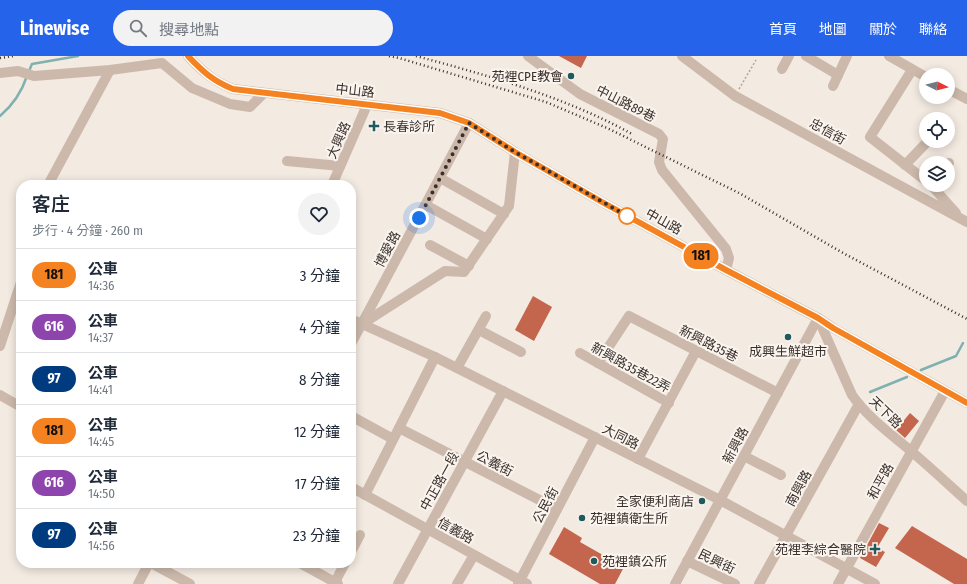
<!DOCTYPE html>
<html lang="zh-TW">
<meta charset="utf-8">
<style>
body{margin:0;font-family:"Fira Sans Condensed","Noto Sans TC",sans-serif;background:#f2f2f3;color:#1f2937;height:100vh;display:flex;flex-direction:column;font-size:15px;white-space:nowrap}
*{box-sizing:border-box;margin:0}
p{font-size:13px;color:#747a83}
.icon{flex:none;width:22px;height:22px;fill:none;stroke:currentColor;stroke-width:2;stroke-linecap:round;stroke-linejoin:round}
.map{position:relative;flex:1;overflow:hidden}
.drawer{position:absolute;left:16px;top:124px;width:340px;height:388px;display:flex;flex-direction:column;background:#fff;border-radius:16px;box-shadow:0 2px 10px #0003}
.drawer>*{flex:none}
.badge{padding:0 8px;border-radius:13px;font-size:14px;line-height:26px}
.needle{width:26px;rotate:96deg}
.controls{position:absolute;left:919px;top:12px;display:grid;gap:8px}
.controls a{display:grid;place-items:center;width:36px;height:36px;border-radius:50%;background:#fff;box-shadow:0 2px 10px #0003;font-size:20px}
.you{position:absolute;width:20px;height:20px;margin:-10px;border:3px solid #fff;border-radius:50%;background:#1a73e8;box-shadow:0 0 0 6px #1a73e833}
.map>.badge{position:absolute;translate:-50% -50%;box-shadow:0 0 0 2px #fff}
.round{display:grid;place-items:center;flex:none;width:42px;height:42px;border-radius:21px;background:#f2f2f3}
.headline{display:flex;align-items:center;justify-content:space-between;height:68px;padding:0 16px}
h1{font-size:19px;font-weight:600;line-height:30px}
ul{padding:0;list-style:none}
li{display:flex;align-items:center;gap:12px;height:52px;padding:0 16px;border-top:1px solid #e0e1e3}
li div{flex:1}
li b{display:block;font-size:15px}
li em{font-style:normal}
li .badge{min-width:44px;font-weight:700;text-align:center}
header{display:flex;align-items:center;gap:24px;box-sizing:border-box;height:56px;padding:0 20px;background:#2563eb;color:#fff}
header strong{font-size:19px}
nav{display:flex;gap:22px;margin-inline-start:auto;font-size:14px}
.search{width:280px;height:36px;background:#f2f2f3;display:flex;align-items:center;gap:10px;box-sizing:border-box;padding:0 14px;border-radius:22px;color:#747a83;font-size:15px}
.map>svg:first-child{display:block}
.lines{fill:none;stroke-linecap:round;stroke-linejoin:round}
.stream{stroke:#80b0b0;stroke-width:2.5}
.building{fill:#c4654e}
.path{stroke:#b8a396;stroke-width:1.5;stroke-dasharray:2 2;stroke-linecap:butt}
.minor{stroke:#ccb9ac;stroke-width:10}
.rail{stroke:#3a2f2b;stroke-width:2.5;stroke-dasharray:1 3;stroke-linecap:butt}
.line-casing{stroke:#fff;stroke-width:9}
.line{stroke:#f58220;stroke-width:6}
.walk{stroke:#3a2f2b;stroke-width:4;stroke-dasharray:0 7.2}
.poi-dot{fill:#205a5c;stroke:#faf4ee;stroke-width:1.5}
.stop-dot{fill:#fff;stroke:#f58220;stroke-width:2}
.labels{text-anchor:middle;stroke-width:4;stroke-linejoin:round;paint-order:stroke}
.poi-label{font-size:13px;fill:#3a2f2b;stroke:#faf4ee;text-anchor:end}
.street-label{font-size:13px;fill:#3a2f2b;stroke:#faf4ee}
</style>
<header>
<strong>Linewise</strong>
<div class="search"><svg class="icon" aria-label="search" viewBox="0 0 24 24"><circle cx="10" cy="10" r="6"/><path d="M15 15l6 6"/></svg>搜尋地點</div>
<nav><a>首頁</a><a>地圖</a><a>關於</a><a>聯絡</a></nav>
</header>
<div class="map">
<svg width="967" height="528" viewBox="0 0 967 528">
<rect width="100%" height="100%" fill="#f3eae1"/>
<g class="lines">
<g class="stream">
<path d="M29 15 32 8 78 0"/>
<path d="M0 60C13 49 22 35 27 20"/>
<path d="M921 314 956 300 963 287"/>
<path d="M870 336 907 321"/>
</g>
</g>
<g class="building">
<path d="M559 0H587L581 12Z"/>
<path d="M533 240 552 251 534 285 515 274Z"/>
<path d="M910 357 919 365 905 382 896 374Z"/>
<path d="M879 467 889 472 877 492 885 496 876 511 860 502Z"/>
<path d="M912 470 967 503V528H954L895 492Z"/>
<path d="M564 471 582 482 580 486 624 511 615 528H600L549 498Z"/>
</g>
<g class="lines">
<path class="path" d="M739 33 756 4"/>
<g class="minor">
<path d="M188 0C202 15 213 25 233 33L440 57 469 67 515 96 602 146 726 214 818 262 833 272 967 347"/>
<path d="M528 0 580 38 659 78 663 83 659 106 662 114 726 193 729 202 726 214"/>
<path d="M682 0 735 40 967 166"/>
<path d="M806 0 838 19"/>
<path d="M889 0 926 21"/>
<path d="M782 13 789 0"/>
<path d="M912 14 870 81 926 125"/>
<path d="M0 17 18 15 34 20 110 14 162 7 192 32 230 48 250 51 264 37"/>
<path d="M833 30 847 0"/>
<path d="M948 33 967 43"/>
<path d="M287 105 340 110"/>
<path d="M948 108 949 107"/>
<path d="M905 109 928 85"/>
<path d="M440 122 504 158"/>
<path d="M48 129 110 14"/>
<path d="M332 129 367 49"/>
<path d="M931 129 956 157"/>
<path d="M426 149 487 183"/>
<path d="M430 189 469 210"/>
<path d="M818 262 852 339C868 362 891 378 912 396 931 412 949 429 967 445"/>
<path d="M351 263 435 301 720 444 875 528"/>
<path d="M362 268 445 215 464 216 509 150 515 96"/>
<path d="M479 274 521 296"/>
<path d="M351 288 469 67"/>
<path d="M0 290 21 226"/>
<path d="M580 297 669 347"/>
<path d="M598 307 629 260 778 337"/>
<path d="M457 312 486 260"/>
<path d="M0 339 21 351"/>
<path d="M351 360 393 383"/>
<path d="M399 372 557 453"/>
<path d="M744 400 781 419"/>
<path d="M638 403 696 295"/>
<path d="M351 431 527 528"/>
<path d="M365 439 435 301"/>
<path d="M351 496 360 479"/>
<path d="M687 505 735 528"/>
<path d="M151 507 190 528"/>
<path d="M300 507 338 528"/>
<path d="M335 526 345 507"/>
<path d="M138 528 149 507"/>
<path d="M398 528 503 335"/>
<path d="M457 528 474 499"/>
<path d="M518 528 595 381"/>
<path d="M675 528 818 262"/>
<path d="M759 528 859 348"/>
<path d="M838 528 945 335"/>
</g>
<g class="rail">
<path d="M389 0 399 2 546 46 607 72 739 137 843 197 967 263"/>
<path d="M416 0C490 20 565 41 632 78"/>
<path d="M0 2 13 0"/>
</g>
</g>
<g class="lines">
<g class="line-casing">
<path id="line" d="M188 0C202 15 213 25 233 33L440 57 469 67 515 96 602 146 726 214 818 262 833 272 967 347"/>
</g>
<use href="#line" class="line"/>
<path class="walk" d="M419 162 469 67 515 96 629 161 627 160"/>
</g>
<g class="poi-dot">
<circle cx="571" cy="20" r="4"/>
<path d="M372 64h4v4h4v4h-4v4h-4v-4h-4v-4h4z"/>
<circle cx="788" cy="281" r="4"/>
<circle cx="702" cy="445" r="4"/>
<circle cx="582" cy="462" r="4"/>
<path d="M873 487h4v4h4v4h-4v4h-4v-4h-4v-4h4z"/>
<circle cx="594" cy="505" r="4"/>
</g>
<circle class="stop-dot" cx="627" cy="160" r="8"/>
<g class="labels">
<g class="poi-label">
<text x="563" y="25">苑裡CPE教會</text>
<text x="383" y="75" text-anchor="start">長春診所</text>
<text x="788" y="300" text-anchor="middle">成興生鮮超市</text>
<text x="694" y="450">全家便利商店</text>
<text x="590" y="467" text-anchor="start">苑裡鎮衛生所</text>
<text x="866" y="498">苑裡李綜合醫院</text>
<text x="602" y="510" text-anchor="start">苑裡鎮公所</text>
</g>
<g class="street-label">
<text transform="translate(355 34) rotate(6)" y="5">中山路</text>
<text transform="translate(626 47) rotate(27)" y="5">中山路89巷</text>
<text transform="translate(828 75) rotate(29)" y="5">忠信街</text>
<text transform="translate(338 84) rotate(-66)" y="5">大興路</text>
<text transform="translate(664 165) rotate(29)" y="5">中山路</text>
<text transform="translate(387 193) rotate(-62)" y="5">博愛路</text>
<text transform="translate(709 287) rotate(27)" y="5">新興路35巷</text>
<text transform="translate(631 311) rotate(29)" y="5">新興路35巷22弄</text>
<text transform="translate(886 356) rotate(44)" y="5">天下路</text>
<text transform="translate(621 380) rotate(27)" y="5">大同路</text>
<text transform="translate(735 389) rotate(-62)" y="5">新興路</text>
<text transform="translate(495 407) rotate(27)" y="5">公義街</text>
<text transform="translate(439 425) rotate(-61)" y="5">中正路一段</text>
<text transform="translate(880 425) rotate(-61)" y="5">和平路</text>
<text transform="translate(798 432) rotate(-61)" y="5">南興路</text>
<text transform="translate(545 449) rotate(-62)" y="5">公民街</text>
<text transform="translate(456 474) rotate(29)" y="5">信義路</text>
<text transform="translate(717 505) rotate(26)" y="5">民興街</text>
</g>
</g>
</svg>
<div class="controls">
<a><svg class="needle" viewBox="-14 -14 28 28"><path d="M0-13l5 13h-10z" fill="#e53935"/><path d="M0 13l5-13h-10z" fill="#747a83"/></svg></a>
<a><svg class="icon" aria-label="locate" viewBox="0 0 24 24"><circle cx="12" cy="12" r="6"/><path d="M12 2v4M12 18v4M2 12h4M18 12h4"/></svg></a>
<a><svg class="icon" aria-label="layers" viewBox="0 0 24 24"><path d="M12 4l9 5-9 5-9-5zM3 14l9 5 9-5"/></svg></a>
</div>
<div class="you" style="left:419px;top:162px"></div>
<b class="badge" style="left:701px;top:200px;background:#f58220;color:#111">181</b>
<section class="drawer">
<div class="headline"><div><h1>客庄</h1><p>步行 · 4 分鐘 · 260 m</p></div><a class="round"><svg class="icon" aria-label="heart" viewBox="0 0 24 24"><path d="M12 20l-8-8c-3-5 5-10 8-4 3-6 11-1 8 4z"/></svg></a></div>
<ul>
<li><span class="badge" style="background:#f58220;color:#111">181</span><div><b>公車</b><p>14:36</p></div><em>3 分鐘</em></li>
<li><span class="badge" style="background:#8e44ad;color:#fff">616</span><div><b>公車</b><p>14:37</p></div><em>4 分鐘</em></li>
<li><span class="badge" style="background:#003b80;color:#fff">97</span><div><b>公車</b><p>14:41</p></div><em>8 分鐘</em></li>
<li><span class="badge" style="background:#f58220;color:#111">181</span><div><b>公車</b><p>14:45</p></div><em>12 分鐘</em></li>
<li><span class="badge" style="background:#8e44ad;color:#fff">616</span><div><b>公車</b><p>14:50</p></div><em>17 分鐘</em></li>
<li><span class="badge" style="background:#003b80;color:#fff">97</span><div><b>公車</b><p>14:56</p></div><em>23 分鐘</em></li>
</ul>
</section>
</div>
